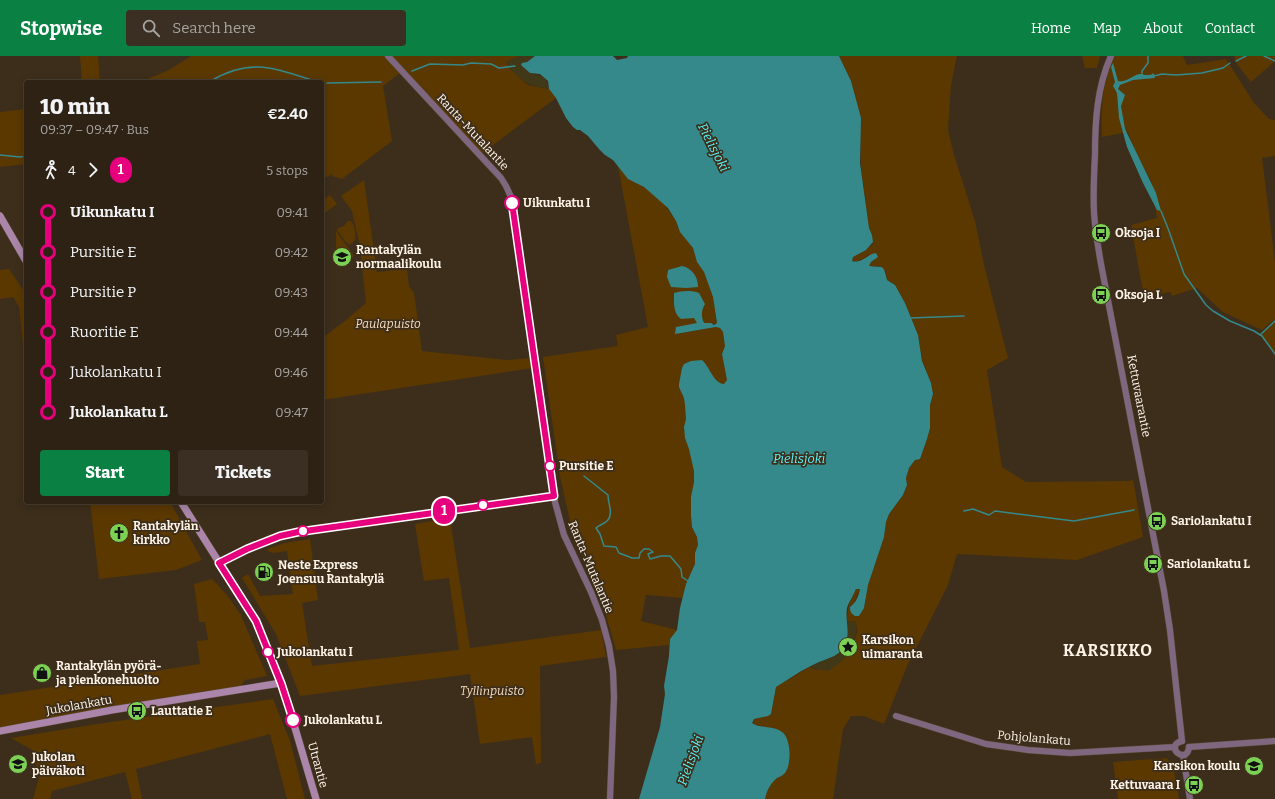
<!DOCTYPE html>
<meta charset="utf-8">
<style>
body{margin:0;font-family:Bitter,serif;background:#3a2f22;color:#f1f3f6;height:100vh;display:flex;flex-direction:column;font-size:15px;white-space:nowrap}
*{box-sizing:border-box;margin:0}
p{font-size:13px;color:#a7a4a0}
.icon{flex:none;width:22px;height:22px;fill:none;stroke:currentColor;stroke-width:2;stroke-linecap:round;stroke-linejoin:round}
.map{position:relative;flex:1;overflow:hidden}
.side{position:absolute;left:24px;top:24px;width:300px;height:424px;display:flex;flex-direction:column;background:#2e2214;border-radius:4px;box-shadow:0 2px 10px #0003,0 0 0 1px #493f34}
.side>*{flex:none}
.badge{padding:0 8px;border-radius:13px;font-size:14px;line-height:26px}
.map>.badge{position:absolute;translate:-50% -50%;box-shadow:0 0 0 2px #fff}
.legs{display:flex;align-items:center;gap:6px;height:44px;padding:0 16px;font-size:13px}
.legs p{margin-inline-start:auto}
.overview{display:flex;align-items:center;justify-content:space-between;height:68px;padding:0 16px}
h1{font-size:22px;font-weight:800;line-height:30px}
.action{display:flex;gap:8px;margin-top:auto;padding:8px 16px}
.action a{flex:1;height:46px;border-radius:4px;background:#0b8043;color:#fff;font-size:16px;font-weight:800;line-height:46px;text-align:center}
.action a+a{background:#3a2f22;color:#f1f3f6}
ul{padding:0 16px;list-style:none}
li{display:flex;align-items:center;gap:14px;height:40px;font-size:15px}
li i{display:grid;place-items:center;width:6px;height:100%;margin:0 5px;background:currentColor}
li i::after{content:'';width:10px;height:10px;margin:-5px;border:3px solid;border-radius:50%;background:#2e2214}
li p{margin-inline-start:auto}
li:first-child i{background:linear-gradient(#0000 50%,currentColor 0)}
li:last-child i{background:linear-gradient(currentColor 50%,#0000 0)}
header{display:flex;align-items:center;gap:24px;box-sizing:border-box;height:56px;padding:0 20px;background:#0b8043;color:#fff}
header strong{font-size:19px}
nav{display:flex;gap:22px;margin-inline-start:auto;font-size:14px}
.search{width:280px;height:36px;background:#3a2f22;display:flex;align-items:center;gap:10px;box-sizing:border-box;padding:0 14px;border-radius:4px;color:#a7a4a0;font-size:15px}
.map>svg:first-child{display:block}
.green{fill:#5a3800}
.sand{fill:#413818}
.water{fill:#35898b}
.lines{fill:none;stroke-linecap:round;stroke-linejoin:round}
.stream{stroke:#35898b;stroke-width:1.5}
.tertiary-casing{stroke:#584a38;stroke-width:7}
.secondary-casing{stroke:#584a38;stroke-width:8}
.tertiary{stroke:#7f687f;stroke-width:6}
.secondary{stroke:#ab86aa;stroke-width:7}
.line-1-casing{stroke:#fff;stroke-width:9}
.line-1{stroke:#e6007e;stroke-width:6}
.stop-1-dot{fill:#fff;stroke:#e6007e;stroke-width:2}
.labels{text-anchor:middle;stroke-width:3.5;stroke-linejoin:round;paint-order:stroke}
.street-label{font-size:12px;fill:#fdf3e7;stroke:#3d2e1b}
.stop-label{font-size:12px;font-weight:bold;fill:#fdf3e7;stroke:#3d2e1b;text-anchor:start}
.poi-label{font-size:12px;font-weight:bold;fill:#fdf3e7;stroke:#3d2e1b;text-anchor:start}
.park-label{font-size:12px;font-style:italic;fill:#f8ddbd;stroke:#3d2e1b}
.water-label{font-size:13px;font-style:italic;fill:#58f5f9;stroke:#3d2e1b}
.district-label{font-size:16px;font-weight:bold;letter-spacing:1px;fill:#fdf3e7;stroke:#3d2e1b}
</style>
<header>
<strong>Stopwise</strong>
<div class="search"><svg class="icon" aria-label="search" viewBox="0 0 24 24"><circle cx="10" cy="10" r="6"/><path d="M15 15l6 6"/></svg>Search here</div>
<nav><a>Home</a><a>Map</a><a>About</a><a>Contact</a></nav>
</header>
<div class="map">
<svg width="1275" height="743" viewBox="0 0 1275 743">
<rect width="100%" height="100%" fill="#3d2e1b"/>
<g class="green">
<path d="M80 0H98L100 26H82Z"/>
<path d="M191 0H520L506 6 510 13 528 29 549 33 556 42 481 98 404 14 383 30 392 85 342 123 332 120 333 118 322 123V26H140L169 14Z"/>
<path d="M839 0H957L951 29 948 74 954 99 975 165 985 213 1008 302 987 314 1002 411 1026 426 1130 425 1133 423 1143 481 1077 504 957 498 948 529 907 610 884 668 864 660H851L843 673 833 743H765L767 733 772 726 786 716 790 702 779 674C770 670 760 672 752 667L754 663 771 658 776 631 809 611 817 614 853 589 857 576 856 566 847 565C847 550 850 546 856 533H860L853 549 850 551 864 552 868 529 884 481 886 466 889 458 903 439 907 429 906 422 909 412 915 404 920 403 927 383 930 372V349L933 338 931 327 922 304 918 279 905 247 895 229 887 224 886 216 880 210H869L871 206 875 204 869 199 859 205H852L853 201 859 198 873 188 872 179 869 172 861 111 860 73 861 65 851 25Z"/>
<path d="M1082 0H1100L1097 12H1085Z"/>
<path d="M1115 0H1183L1187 9 1226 3 1254 47 1269 63 1275 64V100L1262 102 1275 206V263L1262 274 1223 256 1197 232 1172 240 1170 236 1144 241 1131 169 1157 162 1151 125 1134 93 1128 76 1102 81C1101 51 1102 27 1115 0Z"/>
<path d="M1234 0H1275V5L1251 26 1237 8Z"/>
<path d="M26 53V108L0 111V56Z"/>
<path d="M618 110 628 123 644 131 665 149 676 165 678 172 693 192 697 206 704 216 713 241 717 267 675 278 716 271 720 272 723 276 725 290 722 298 729 328 691 441 692 471 697 481 698 489 695 497V508L686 528 683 542 646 539 641 565 677 574 670 583 669 589 616 594 598 531 592 515 579 492 572 474 560 420 543 301 618 290 616 279 648 271Z"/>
<path d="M364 124 377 216 407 213 409 230 414 237 422 295 507 304 531 302 533 312 322 344V282L345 265 366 247 360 190 352 155 341 140Z"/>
<path d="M330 139 337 148 322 159V144Z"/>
<path d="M348 165H351C355 170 356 177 355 184L350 189 345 185 337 174 338 172 344 170Z"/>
<path d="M336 175 354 200 347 205 336 193Z"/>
<path d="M9 213 26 238V317L19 251 13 241 0 243V214Z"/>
<path d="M1275 265V298L1260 279Z"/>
<path d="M90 446H170L202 504 176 514 99 523Z"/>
<path d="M450 462 470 592 601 574 606 601 540 610 541 707 536 708 532 681 480 688 470 618 300 640 276 578 242 522 248 518 260 540 293 538 287 495 274 497 268 495 267 493 285 487 310 483 318 544 302 547 312 610 459 594 449 522 424 525 415 468Z"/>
<path d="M212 523 227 539 241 559 267 620 245 624 240 631 0 673V639L200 608 197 585 208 584 205 566H199L194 528Z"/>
<path d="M273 643 290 685 305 743H287L270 678 136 713 142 743H132L125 716 52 735 50 743H33L39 722 34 695 11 682 97 668Z"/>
<path d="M1166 702 1173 708 1179 743H1118L1113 706Z"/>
</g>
<g class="sand">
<path d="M520 0H535L527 6 522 7 530 17C542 20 546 19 549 33 527 29 519 25 506 6Z"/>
<path d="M847 565 856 566C857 590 848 603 828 615L809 611 834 600 841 595Z"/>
</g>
<g class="water">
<path d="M535 0H613L617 4 627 2 628 0H839L851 25 861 62 860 107 869 172 872 179 873 186 866 194 853 201 852 205C862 208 867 198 876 197L878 201 871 206 869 210C884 212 883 207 887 224L895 229 905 247 918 279 922 305 931 327 933 338 930 349V372L927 383 920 403 915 404 909 412 906 422 907 429 903 439 889 458 886 466 884 481 868 529 864 552 859 560H855C851 557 850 556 850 551 856 547 859 539 860 533H856C854 538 848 548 847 552 845 564 850 576 846 586 842 600 828 602 817 607 803 613 789 623 776 631L771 658 768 660 754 663 752 667C760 673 773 669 782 676 791 682 792 708 785 717 783 719 780 721 777 722 770 728 767 734 765 743H639L660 671 665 638 664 630 669 600 670 583 677 574 680 552 686 528 695 508V497L698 489 697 481 692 471 691 460V441L694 426V415L689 393 685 382 684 371 686 363 685 349 684 342 679 331V328L682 312 684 308 691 305 702 304C710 311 713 327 724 328L727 324 722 298 725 290 723 276 720 272 716 271 675 278 676 271 697 267 694 262 681 263C673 257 674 247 674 237 681 235 691 234 699 237L705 248C701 255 701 260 704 267H711L714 269 717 267 713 241 704 216 697 206 693 192 680 176 676 165 668 152 644 131 628 123 613 104 605 99 599 93 588 80 580 74H577L573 71 566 62 556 42 549 33 548 25 540 18 530 17 521 9 522 7 527 6Z"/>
<path d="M1113 7 1118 25C1127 27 1132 19 1140 18 1144 17 1142 19 1146 19 1149 19 1151 19 1153 18L1155 22 1133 24 1120 29 1118 33 1125 39 1121 50 1125 73 1156 137 1161 155 1157 154 1143 127 1127 91 1119 62 1117 37 1113 30 1115 26 1111 11Z"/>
<path d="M682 210C692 212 698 221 698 231L686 232 671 231 667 221 668 214Z"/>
</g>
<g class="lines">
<g class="stream">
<path d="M1264 0 1275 5"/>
<path d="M1236 5 1246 0"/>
<path d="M412 15 430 8 463 9 471 7 491 8 499 12 515 10"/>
<path d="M1142 17V15L1148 7V0"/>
<path d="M1153 18 1154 20 1162 18 1176 19 1202 17 1223 12 1230 7"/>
<path d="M209 26C251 0 276 13 318 26"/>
<path d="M327 27 381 26"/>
<path d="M0 99 20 101 26 100"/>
<path d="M1161 155 1169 175 1184 218 1206 249 1213 255 1230 265 1254 275 1262 280 1275 298"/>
<path d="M910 262 964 260"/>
<path d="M1260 279 1275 265"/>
<path d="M584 420 608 439C608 448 614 458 607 465 604 468 599 469 596 472L600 478 604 490 616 491 619 497 632 502H639L640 497 644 493H649L653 496 648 498 650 503 661 500H670L681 513 682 521 688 525"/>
<path d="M964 455 973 453 989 459 995 455 1074 465 1134 454"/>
</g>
<g class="tertiary-casing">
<g id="tertiary">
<path d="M388 0 501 122 506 130 511 141 555 446 564 479 591 536 602 564 609 590 613 615 614 641 610 743"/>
<path d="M1111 0C1097 31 1095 65 1095 99 1094 118 1093 137 1094 156 1095 174 1098 191 1101 208L1164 535 1170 574 1182 685"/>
<path d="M896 660 986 688 1028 694 1070 697 1175 691"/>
<path d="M1182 685C1163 690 1187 710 1189 691"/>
<path d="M1189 691 1275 685"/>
<path d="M1183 699 1190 743"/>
</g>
</g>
<g class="secondary-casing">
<g id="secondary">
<path d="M0 160 26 205"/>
<path d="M181 446 256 565 285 638 316 743"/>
<path d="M0 675 112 654 281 627"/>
</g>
</g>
<use href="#tertiary" class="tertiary"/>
<use href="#secondary" class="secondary"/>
</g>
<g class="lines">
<g class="line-1-casing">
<path id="line-1" d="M293 664 281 627 256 565 219 507 247 493 280 480 298 476 554 440 512 147"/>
</g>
<use href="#line-1" class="line-1"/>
</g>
<defs>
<g id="bus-disc" transform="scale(1)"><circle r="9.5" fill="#7cd155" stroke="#3d2e1b"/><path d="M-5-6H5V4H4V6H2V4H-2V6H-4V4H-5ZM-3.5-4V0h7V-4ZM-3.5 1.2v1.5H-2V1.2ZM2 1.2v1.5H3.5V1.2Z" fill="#111"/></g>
<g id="school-disc" transform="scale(1)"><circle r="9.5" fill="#7cd155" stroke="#3d2e1b"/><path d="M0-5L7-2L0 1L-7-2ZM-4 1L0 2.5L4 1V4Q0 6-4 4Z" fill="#111"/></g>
<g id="church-disc" transform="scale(1)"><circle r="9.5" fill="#7cd155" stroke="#3d2e1b"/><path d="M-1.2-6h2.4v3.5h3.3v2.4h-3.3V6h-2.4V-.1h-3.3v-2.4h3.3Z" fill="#111"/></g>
<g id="fuel-disc" transform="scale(1)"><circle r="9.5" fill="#7cd155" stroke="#3d2e1b"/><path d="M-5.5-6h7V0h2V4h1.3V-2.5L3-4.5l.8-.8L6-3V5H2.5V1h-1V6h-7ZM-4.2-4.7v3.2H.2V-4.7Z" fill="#111"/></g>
<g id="sight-disc" transform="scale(1)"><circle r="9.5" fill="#7cd155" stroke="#3d2e1b"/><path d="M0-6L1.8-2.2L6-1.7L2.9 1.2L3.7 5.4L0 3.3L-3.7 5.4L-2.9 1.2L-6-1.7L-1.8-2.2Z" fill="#111"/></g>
<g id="shop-disc" transform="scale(1)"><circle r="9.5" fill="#7cd155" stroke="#3d2e1b"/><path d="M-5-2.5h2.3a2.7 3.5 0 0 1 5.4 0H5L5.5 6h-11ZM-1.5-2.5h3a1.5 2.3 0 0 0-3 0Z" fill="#111"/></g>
</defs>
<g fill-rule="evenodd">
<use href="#bus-disc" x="1101" y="177"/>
<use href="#school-disc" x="342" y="201"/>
<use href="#bus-disc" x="1101" y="239"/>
<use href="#bus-disc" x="1157" y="465"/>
<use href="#church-disc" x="119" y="477"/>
<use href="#bus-disc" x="1153" y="508"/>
<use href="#fuel-disc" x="264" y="516"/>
<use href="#sight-disc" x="848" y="591"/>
<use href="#shop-disc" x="42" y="617"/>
<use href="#bus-disc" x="137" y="655"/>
<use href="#school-disc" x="18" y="708"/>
<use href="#school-disc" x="1254" y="710"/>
<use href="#bus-disc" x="1194" y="729"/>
</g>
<g class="stop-1-dot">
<circle cx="512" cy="147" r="7"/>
<circle cx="550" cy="410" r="5"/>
<circle cx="483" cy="449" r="5"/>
<circle cx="303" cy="475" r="5"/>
<circle cx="268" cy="596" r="5"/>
<circle cx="293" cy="664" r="7"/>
</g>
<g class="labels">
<g class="street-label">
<text transform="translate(473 76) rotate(47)" y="4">Ranta-Mutalantie</text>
<text transform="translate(1139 340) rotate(79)" y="4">Kettuvaarantie</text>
<text transform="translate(591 511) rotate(67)" y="4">Ranta-Mutalantie</text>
<text transform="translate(79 649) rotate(-10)" y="4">Jukolankatu</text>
<text transform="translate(1034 682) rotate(5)" y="4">Pohjolankatu</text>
<text transform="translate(318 709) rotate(74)" y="4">Utrantie</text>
</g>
<g class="stop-label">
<text x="523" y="151">Uikunkatu I</text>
<text x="559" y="414">Pursitie E</text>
<text x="277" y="600">Jukolankatu I</text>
<text x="304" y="668">Jukolankatu L</text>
</g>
<g class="poi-label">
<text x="1115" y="181">Oksoja I</text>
<text x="356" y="198">Rantakylän<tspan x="356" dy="14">normaalikoulu</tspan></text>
<text x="1115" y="243">Oksoja L</text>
<text x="1171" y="469">Sariolankatu I</text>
<text x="133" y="474">Rantakylän<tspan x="133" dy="14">kirkko</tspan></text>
<text x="1167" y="512">Sariolankatu L</text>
<text x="278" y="513">Neste Express<tspan x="278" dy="14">Joensuu Rantakylä</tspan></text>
<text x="862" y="588">Karsikon<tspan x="862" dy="14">uimaranta</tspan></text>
<text x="56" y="614">Rantakylän pyörä-<tspan x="56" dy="14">ja pienkonehuolto</tspan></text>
<text x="151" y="659">Lauttatie E</text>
<text x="32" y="705">Jukolan<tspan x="32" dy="14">päiväkoti</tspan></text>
<text x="1240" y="714" text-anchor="end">Karsikon koulu</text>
<text x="1180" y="733" text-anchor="end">Kettuvaara I</text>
</g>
<g class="park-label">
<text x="388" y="272">Paulapuisto</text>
<text x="492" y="639">Tyllinpuisto</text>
</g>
<g class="water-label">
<text transform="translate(714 91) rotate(63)" y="5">Pielisjoki</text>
<text x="799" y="407">Pielisjoki</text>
<text transform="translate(690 704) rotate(-70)" y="5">Pielisjoki</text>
</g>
<g class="district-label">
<text x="1108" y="600">KARSIKKO</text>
</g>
</g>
</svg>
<b class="badge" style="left:444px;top:455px;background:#e6007e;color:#fff">1</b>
<section class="side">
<div class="overview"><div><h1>10 min</h1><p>09:37 – 09:47 · Bus</p></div><b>€2.40</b></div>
<div class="legs"><svg class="icon" aria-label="walk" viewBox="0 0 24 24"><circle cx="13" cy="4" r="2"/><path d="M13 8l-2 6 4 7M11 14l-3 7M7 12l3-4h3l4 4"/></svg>4<svg class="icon" aria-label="forward" viewBox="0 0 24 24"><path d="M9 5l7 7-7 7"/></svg><b class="badge" style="background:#e6007e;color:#fff">1</b><p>5 stops</p></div>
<ul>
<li><i style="color:#e6007e"></i><b>Uikunkatu I</b><p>09:41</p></li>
<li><i style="color:#e6007e"></i><span>Pursitie E</span><p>09:42</p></li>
<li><i style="color:#e6007e"></i><span>Pursitie P</span><p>09:43</p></li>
<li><i style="color:#e6007e"></i><span>Ruoritie E</span><p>09:44</p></li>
<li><i style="color:#e6007e"></i><span>Jukolankatu I</span><p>09:46</p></li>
<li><i style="color:#e6007e"></i><b>Jukolankatu L</b><p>09:47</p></li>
</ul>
<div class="action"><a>Start</a><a>Tickets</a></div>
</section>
</div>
